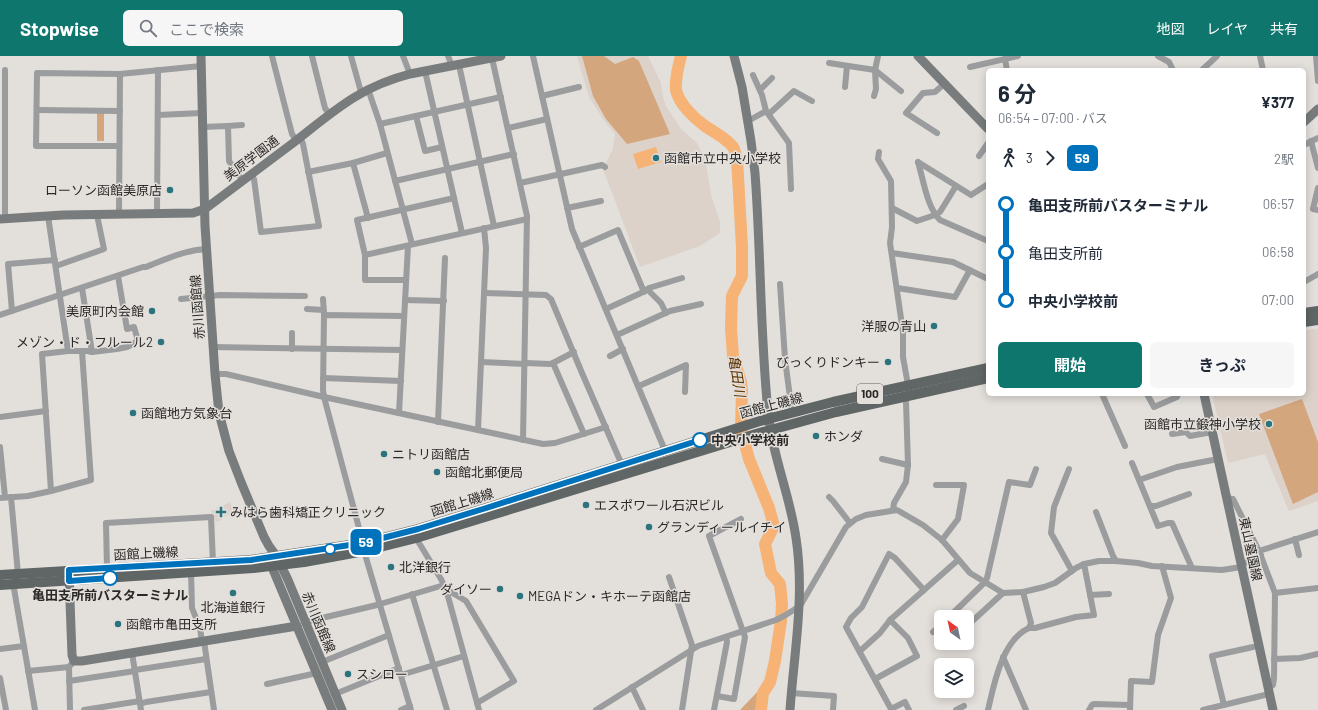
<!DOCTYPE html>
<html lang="ja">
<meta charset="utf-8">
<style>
body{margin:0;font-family:Barlow,"Noto Sans JP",sans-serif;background:#f6f6f7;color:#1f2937;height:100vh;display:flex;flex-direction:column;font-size:15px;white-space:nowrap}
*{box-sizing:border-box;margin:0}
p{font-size:13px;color:#747a83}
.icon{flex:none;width:22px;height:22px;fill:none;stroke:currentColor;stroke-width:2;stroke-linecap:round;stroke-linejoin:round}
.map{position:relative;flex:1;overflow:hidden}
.drawer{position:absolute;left:986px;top:12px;width:320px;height:328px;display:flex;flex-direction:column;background:#fff;border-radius:6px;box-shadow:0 2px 10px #0003}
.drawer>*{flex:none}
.badge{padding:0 8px;border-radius:6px;font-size:14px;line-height:26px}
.needle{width:26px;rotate:327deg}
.tools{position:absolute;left:934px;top:554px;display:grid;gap:8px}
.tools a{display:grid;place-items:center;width:40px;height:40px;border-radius:6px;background:#fff;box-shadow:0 2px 10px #0003;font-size:20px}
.map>.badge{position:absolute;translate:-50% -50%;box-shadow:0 0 0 2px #fff}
.legs{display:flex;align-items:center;gap:6px;height:44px;padding:0 12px;font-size:13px}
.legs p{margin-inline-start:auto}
.head{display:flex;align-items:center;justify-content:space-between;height:68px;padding:0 12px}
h1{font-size:22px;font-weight:700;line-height:30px}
.cta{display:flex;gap:8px;margin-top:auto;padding:8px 12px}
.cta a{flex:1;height:46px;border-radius:6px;background:#0f766e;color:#fff;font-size:16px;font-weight:700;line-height:46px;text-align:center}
.cta a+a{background:#f6f6f7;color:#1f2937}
ul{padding:0 12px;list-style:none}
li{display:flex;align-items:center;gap:14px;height:48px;font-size:15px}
li i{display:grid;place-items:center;width:6px;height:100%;margin:0 5px;background:currentColor}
li i::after{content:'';width:10px;height:10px;margin:-5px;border:3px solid;border-radius:50%;background:#fff}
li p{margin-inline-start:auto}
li:first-child i{background:linear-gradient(#0000 50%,currentColor 0)}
li:last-child i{background:linear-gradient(currentColor 50%,#0000 0)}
header{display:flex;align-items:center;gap:24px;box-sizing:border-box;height:56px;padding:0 20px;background:#0f766e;color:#fff}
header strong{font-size:19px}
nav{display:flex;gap:22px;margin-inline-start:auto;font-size:14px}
.search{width:280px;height:36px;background:#f6f6f7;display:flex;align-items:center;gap:10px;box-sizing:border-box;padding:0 14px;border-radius:6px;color:#747a83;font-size:15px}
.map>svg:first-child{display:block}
.built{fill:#dcd2c9}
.green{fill:#d4a67d}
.water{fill:#f6b375}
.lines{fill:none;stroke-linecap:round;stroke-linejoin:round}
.river{stroke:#f6b375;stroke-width:12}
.street{stroke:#9a9c9d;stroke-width:6}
.secondary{stroke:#787c7c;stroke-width:9}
.primary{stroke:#606565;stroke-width:10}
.line-1-casing{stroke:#fff;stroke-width:9}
.line-1{stroke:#0072bc;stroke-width:6}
.poi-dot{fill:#2b747d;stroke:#e3dfdb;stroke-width:1.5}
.stop-1-dot{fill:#fff;stroke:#0072bc;stroke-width:2}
.labels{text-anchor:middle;stroke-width:3;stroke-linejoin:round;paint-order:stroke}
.shield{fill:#e3dfdb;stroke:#62605e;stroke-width:1}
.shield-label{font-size:12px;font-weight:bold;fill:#2b2928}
.street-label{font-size:13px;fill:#2b2928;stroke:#e3dfdb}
.poi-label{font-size:13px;fill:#2b2928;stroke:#e3dfdb;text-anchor:start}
.stop-label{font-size:13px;font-weight:bold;fill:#2b2928;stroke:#e3dfdb;text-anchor:start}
.water-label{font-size:14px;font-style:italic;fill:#5c3200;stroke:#e3dfdb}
</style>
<header>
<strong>Stopwise</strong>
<div class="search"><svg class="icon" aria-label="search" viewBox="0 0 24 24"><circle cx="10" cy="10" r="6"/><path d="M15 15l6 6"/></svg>ここで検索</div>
<nav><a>地図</a><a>レイヤ</a><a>共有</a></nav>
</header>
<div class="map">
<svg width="1318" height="654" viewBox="0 0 1318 654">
<rect width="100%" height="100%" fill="#e3dfdb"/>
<g class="built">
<path d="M577 0H648L661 27 663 41 666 50 681 73 697 87 702 97 706 107 711 139 720 166V177L700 190 640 211 603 113 613 93 615 78 603 63 589 41Z"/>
<path d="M1318 273V445L1289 455 1265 398 1228 407 1212 338H1304V274Z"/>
<path d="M230 446 232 451 231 458 221 462 222 464 216 466 211 455Z"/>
</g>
<g class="green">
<path d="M582 0H604L615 8 633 1 639 5 670 78 627 88 606 63 593 40Z"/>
<rect x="97" y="57" width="7" height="28"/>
<path d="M1302 343 1318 386V436L1293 448 1259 358Z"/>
<path d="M761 632 758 654H740Z"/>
</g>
<path class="water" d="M656 91 661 106 638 113 633 98Z"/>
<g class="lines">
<path class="river" d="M681 0C678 11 675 23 676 34 679 48 695 63 705 70 715 77 726 82 733 91 735 94 736 99 737 103L742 191V220L732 240 731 272 733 300 741 326 742 335 741 373 749 403 769 452 774 470 765 488 771 517 780 528 782 548 781 565 775 605 770 626 763 637 761 654"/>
<g class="street">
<path d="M272 0 292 78 296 84"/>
<path d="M312 0 325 52 329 58"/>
<path d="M351 0 361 36"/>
<path d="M403 0 410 18"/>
<path d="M448 0 452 10"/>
<path d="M533 0 572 173 666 397"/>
<path d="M1158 0 1169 6 1173 14"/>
<path d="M1260 0 1263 14"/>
<path d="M1316 0 1318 25"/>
<path d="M492 2 527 160 523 384"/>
<path d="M1005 3 1007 14"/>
<path d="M829 7 875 14 878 0"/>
<path d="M459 9 494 170"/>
<path d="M970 11 1018 0"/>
<path d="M5 14V163"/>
<path d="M875 14 901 35"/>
<path d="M1202 14 1217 0"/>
<path d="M425 15 462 177"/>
<path d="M753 19 762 39 766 55 789 87 791 133"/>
<path d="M845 31 847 10"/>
<path d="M368 33 380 68 412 188"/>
<path d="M760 34 772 22"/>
<path d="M542 40 579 31"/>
<path d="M874 40 876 33 875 14"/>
<path d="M37 54 120 55"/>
<path d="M769 58 794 35 812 45"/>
<path d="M158 59 202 57"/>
<path d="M416 60 425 95 442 91"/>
<path d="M748 65 766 55"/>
<path d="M380 68 501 41"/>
<path d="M228 70 242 69"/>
<path d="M203 71 228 70 229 105 243 125"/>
<path d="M508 72 547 63"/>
<path d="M937 77 906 57 923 37 935 36 945 27"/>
<path d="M1311 85 1318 112"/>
<path d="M1304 89 1318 82"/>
<path d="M119 90H36L37 17 120 18 201 10"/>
<path d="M879 96 878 103 891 125 892 171 890 187 903 276V301L908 329V339L906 345 908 409 906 426 894 447 893 454"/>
<path d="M979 100 988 87"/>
<path d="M918 106C923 122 927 152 940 164L988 185"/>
<path d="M918 106 971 139 988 128"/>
<path d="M353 107 368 162"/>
<path d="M308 116 353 107 387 97"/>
<path d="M251 119 254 123 261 176 319 170 303 88 300 81"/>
<path d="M395 125 514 98"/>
<path d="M520 127 602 109 605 111"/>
<path d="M1318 132 1313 153 1318 154"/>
<path d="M567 152 601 145"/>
<path d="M892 152 917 165 935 159 940 156 956 130"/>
<path d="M157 157 158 14"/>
<path d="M119 158 120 18"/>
<path d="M579 191 618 174 644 236"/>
<path d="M892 197 953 206 988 223"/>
<path d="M365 199 527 163"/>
<path d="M56 210 104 193 97 159"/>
<path d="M406 224H365V199L357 164 454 142"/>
<path d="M1304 226 1318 218"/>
<path d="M780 228 785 303 792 357"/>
<path d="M82 232 92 296"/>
<path d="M897 232 955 241 970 214"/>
<path d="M648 234 661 247 666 257"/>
<path d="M484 237 546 239 551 243 582 317 622 409"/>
<path d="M181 243 220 239 305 240"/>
<path d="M323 243 324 257"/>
<path d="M405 244 444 245"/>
<path d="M307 253 323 254"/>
<path d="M606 253 641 237 649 232 682 222"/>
<path d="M12 255 8 208 55 204"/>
<path d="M0 259 143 211H146C166 203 185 194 207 193"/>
<path d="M292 277V293"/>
<path d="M617 279 670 255 701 248"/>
<path d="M213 291 402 294"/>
<path d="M68 295H87L92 296 117 293 127 291 138 285 134 271 127 273 118 220"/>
<path d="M574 296 553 307 584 378"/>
<path d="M610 300 623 293"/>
<path d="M481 306 525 308"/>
<path d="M525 307 551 308 553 307"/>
<path d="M215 318H226L324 341 543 388 555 387 606 371"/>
<path d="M323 322 401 325"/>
<path d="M639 330 686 309 685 336"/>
<path d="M1102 338 1125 390"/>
<path d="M1147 338 1154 351 1177 341 1178 338"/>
<path d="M399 357 408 190"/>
<path d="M0 361 46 355"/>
<path d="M438 366 445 202"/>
<path d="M478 374 486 192 484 172"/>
<path d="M1172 378 1186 376 1190 380 1212 376"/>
<path d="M0 391 5 441"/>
<path d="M882 403 908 409"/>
<path d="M1132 407 1158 470 1168 467H1172L1192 512"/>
<path d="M1069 413 1054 451 1051 477 1072 515"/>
<path d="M1139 424 1177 411 1218 403"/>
<path d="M936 429H964L958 463 942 484"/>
<path d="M51 435 91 424 82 295"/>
<path d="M11 441 18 518 13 527 35 654"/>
<path d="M829 441 833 445 850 467"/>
<path d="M0 442 28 440 51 435 42 298 68 295 48 160"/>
<path d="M1227 442 1233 443 1259 495 1275 537 1274 622 1273 629 1268 633"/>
<path d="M1150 450H1156L1189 438"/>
<path d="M1096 456 1113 500 1116 505"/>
<path d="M416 482 441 523 446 533 479 654"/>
<path d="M1295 483 1299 499"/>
<path d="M363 487 324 341 323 334 324 259 404 260"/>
<path d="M364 495 411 654"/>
<path d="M1259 495 1318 476"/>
<path d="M1241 509 1261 499"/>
<path d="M107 512 106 467 211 461 213 507"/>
<path d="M191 516 192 552 200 572 202 586"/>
<path d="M669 521 692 589 682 654"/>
<path d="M446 533 466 545 514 625 477 647"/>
<path d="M1275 537 1318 532"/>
<path d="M412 538 447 654"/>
<path d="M1090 539 1109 538"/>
<path d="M949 561 984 527 987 522 1009 426 1030 429 1036 413"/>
<path d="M305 566 377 549 444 529"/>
<path d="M967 568 968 569 1003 537"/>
<path d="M1029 572H1035L1076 561 1094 559 1084 508"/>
<path d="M933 576 941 569"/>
<path d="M204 585 214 654"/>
<path d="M0 593 24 590"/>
<path d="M860 595 880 577 890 564 958 504"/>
<path d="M132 597 141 654"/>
<path d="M1003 601 1026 654"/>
<path d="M1274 603 1300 602 1318 598"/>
<path d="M322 606 389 579"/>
<path d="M135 614 206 603"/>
<path d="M28 615 69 611"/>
<path d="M401 619 464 600"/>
<path d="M0 622 6 654"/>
<path d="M875 623 917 600 908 582 890 564"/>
<path d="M69 625 135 615"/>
<path d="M267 628 317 617"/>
<path d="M632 631 643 654"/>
<path d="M791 637 834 640 833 654"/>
<path d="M335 638 399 612"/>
<path d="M717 640 734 643 745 581 709 480 741 463"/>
<path d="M140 648 146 646 211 636"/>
<path d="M1224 649 1212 600 1253 591"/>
<path d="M70 654 69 611 74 605"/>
<path d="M84 654 140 645"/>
<path d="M401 654 410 650"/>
<path d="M596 654 698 590 776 564 784 560 800 550 846 471 856 463 866 459 897 454 923 469 942 484 970 517 1003 537 1023 536 1044 531 1055 527 1076 512 1084 508 1099 505H1116L1138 507 1152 510 1222 514 1241 511"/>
<path d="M714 654 727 586 726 581"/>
<path d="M909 654 905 646 891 653 846 571 851 562 862 551 889 498 895 502 924 534"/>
<path d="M956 654 964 650"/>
<path d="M988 654C994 628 1002 584 1029 572L1031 567 1023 536"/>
<path d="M1089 654 1092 649 1094 648 1130 649"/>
<path d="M1130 654 1131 625 1152 626 1158 579 1171 542 1162 510"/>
<path d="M1203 654 1269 638"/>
</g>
<g class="secondary">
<path d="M201 0 205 170 215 318 219 357 229 395 241 426 264 481 269 490 277 501 288 524 342 654"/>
<path d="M734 0 742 31 751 85 755 117C761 197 760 277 768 356 772 399 790 439 796 482 805 540 794 597 790 654"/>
<path d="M918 0 988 73"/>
<path d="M1304 66 1318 53"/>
<path d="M0 163 63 159 193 157 205 153C234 131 264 109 293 87 333 56 359 31 410 18L501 0"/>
<path d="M1204 338 1273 654"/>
<path d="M269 504 332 654"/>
<path d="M69 518 72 599 74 605H82L297 570"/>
</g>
<g class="primary">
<path d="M1304 257 1318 255"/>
<path d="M1304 266 1318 264"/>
<path d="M0 519 251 504 363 487 418 473 483 453 760 365 833 346 988 312"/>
<path d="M0 529 253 512 304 506 364 495 416 482 756 378 836 356 988 322"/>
</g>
</g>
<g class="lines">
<g class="line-1-casing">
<path id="line-1" d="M110 522 69 525V514L251 504 363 487 418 473 483 453 700 384"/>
</g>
<use href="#line-1" class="line-1"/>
</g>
<g class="poi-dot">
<circle cx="656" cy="102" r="4"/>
<circle cx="170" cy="134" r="4"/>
<circle cx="152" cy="255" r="4"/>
<circle cx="934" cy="270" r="4"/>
<circle cx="161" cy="286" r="4"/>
<circle cx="888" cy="306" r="4"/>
<circle cx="133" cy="357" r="4"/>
<circle cx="1269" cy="368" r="4"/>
<circle cx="816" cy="380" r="4"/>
<circle cx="384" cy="398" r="4"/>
<circle cx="437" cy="416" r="4"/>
<circle cx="586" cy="449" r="4"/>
<path d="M219 450h4v4h4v4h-4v4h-4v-4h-4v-4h4z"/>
<circle cx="649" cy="471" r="4"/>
<circle cx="391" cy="511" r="4"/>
<circle cx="500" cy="533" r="4"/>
<circle cx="233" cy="537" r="4"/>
<circle cx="520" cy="540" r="4"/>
<circle cx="118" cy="568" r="4"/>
<circle cx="348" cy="618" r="4"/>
</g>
<g class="stop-1-dot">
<circle cx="700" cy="384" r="7"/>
<circle cx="330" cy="493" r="5"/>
<circle cx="110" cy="522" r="7"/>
</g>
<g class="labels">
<rect class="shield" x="857" y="328" width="26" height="20" rx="3"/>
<g class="shield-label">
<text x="870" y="342">100</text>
</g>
<g class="street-label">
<text transform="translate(251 102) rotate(-37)" y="5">美原学園通</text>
<text transform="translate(197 251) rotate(-94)" y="5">赤川函館線</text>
<text transform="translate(771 349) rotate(-15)" y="5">函館上磯線</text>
<text transform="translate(462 446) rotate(-17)" y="5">函館上磯線</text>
<text transform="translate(1251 493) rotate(78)" y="5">東山墓園線</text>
<text transform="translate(146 497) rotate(-3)" y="5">函館上磯線</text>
<text transform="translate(319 566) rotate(67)" y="5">赤川函館線</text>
</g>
<g class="poi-label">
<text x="664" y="107">函館市立中央小学校</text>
<text x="162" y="139" text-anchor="end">ローソン函館美原店</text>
<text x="144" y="260" text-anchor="end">美原町内会館</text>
<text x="926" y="275" text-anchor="end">洋服の青山</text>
<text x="153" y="291" text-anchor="end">メゾン・ド・フルール2</text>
<text x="880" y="311" text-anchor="end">びっくりドンキー</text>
<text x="141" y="362">函館地方気象台</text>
<text x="1261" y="373" text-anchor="end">函館市立鍛神小学校</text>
<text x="824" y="385">ホンダ</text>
<text x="392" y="403">ニトリ函館店</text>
<text x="445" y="421">函館北郵便局</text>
<text x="594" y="454">エスポワール石沢ビル</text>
<text x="230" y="461">みはら歯科矯正クリニック</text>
<text x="657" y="476">グランディールイチイ</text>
<text x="399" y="516">北洋銀行</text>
<text x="492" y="538" text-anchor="end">ダイソー</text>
<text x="528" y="545">MEGAドン・キホーテ函館店</text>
<text x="233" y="556" text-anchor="middle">北海道銀行</text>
<text x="126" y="573">函館市亀田支所</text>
<text x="356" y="623">スシロー</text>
</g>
<g class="stop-label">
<text x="711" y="389">中央小学校前</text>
<text x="110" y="544" text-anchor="middle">亀田支所前バスターミナル</text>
</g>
<g class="water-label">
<text transform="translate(737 320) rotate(81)" y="5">亀田川</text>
</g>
</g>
</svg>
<div class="tools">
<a><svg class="needle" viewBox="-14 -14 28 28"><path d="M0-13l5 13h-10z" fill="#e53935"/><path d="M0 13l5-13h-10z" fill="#747a83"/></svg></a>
<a><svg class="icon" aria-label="layers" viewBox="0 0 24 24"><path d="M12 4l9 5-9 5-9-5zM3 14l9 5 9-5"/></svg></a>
</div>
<b class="badge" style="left:366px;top:486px;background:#0072bc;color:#fff">59</b>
<section class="drawer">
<div class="head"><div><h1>6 分</h1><p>06:54 – 07:00 · バス</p></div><b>¥377</b></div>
<div class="legs"><svg class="icon" aria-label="walk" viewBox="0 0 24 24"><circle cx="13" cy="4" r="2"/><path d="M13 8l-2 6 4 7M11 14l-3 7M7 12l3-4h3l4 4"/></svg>3<svg class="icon" aria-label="forward" viewBox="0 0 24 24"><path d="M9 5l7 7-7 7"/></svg><b class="badge" style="background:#0072bc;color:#fff">59</b><p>2駅</p></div>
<ul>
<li><i style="color:#0072bc"></i><b>亀田支所前バスターミナル</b><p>06:57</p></li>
<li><i style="color:#0072bc"></i><span>亀田支所前</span><p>06:58</p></li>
<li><i style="color:#0072bc"></i><b>中央小学校前</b><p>07:00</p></li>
</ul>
<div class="cta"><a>開始</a><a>きっぷ</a></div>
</section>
</div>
